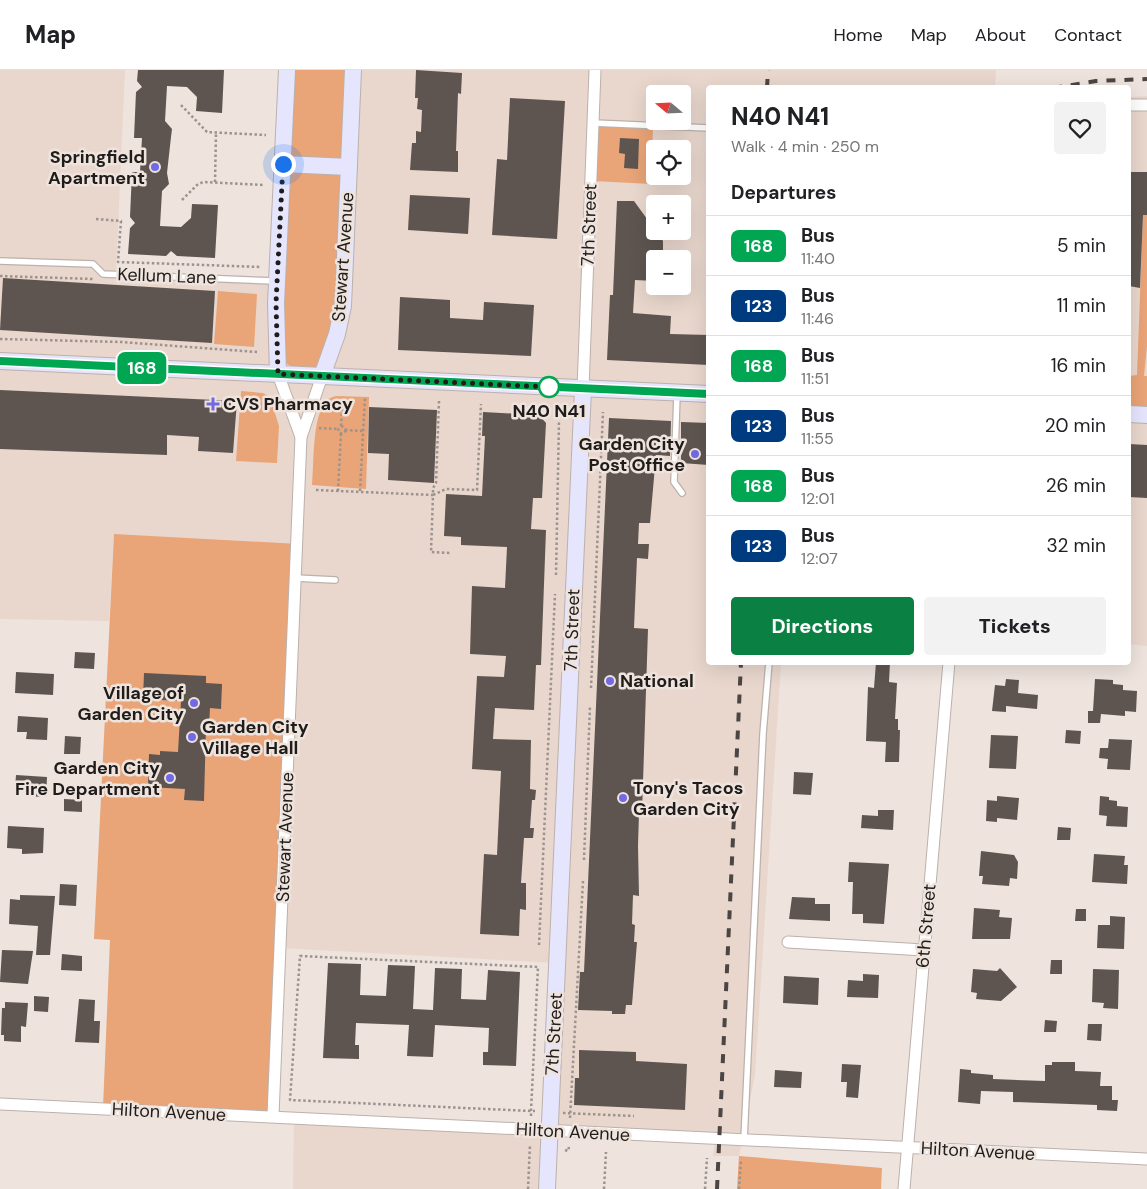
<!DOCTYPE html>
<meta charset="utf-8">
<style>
body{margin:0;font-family:"DM Sans",sans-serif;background:#f2f2f2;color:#202124;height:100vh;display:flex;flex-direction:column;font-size:19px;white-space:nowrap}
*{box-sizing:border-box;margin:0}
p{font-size:16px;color:#757577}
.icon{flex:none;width:28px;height:28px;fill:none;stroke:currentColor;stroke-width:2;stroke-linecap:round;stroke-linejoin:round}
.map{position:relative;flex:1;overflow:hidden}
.drawer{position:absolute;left:706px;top:15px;width:425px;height:580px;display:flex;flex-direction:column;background:#fff;border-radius:5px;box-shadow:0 5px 20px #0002}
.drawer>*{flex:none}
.badge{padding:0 10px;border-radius:8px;font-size:18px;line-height:32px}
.needle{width:32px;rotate:289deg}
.controls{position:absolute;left:646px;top:15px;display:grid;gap:10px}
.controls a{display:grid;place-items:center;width:45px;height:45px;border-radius:5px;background:#fff;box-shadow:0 5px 20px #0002;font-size:25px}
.you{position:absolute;width:25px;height:25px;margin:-12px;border:4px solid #fff;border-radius:50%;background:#1a73e8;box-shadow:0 0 0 8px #1a73e833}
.map>.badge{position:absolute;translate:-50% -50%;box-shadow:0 0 0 2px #fff}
h2{padding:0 25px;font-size:19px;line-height:45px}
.round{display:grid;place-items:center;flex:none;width:52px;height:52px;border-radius:5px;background:#f2f2f2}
.overview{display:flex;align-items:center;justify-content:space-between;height:85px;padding:0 25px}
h1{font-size:24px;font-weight:800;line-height:38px}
.primary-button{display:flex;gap:10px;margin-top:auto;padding:10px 25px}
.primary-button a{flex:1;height:58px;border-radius:5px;background:#0b8043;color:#fff;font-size:20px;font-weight:800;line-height:58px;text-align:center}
.primary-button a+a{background:#f2f2f2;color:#202124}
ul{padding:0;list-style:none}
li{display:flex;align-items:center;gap:15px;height:60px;padding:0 25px;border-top:1px solid #e0e0e0}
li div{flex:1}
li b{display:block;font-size:19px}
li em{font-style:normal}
li .badge{min-width:55px;font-weight:700;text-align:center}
header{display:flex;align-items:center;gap:30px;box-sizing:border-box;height:70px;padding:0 25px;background:#fff;border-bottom:1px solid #e0e0e0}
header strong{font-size:24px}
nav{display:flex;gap:28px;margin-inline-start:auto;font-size:18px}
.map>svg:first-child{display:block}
.built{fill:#e9d7cd;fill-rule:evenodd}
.green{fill:#e9a477}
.building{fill:#5e5550}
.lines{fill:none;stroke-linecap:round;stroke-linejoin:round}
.lane-casing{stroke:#bcb1ab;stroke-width:8}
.street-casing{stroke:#bcb1ab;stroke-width:13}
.secondary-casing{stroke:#bcb1ab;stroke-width:18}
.path{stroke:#9b938e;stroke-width:2.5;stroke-dasharray:2.5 2.5;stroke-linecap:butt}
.lane{stroke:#fff;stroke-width:5.5}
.street{stroke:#fff;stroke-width:11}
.secondary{stroke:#e5e5fe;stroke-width:16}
.rail{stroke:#4b4643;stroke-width:4;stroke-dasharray:9 9;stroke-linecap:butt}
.line-casing{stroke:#fff;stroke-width:11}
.line{stroke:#00a651;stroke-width:8}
.walk{stroke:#1f1c19;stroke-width:5;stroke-dasharray:0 9}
.poi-dot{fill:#716ae4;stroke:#eee3dd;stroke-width:2}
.stop-dot{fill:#fff;stroke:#00a651;stroke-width:2.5}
.labels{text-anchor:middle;stroke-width:5;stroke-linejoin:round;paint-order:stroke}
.poi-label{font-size:18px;font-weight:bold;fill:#1f1c19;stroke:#eee3dd;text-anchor:end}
.street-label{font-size:18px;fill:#1f1c19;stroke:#eee3dd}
.stop-label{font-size:18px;font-weight:bold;fill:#1f1c19;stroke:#eee3dd}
</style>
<header>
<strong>Map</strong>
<nav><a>Home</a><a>Map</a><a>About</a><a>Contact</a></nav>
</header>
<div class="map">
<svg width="1147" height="1119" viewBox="0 0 1147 1119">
<rect width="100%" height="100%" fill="#eee3dd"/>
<g class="built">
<path d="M0 0H125L116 204 277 211 354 0H996L995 17 709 18V592L781 593 755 1005 739 1086H713L715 1067 550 1060 547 1119H293L294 1049 550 1060 556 893 280 878 114 464 109 551 0 549ZM655 24H682V51H655ZM655 79H682V106H655ZM655 134H682V161H655ZM655 189H682V216H655Z"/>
<path d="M1147 26V576L1129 574V27Z"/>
</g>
<g class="green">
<path d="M284 0H354L344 206 320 299 294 298 284 292Z"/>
<path d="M595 55 653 57 651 114 593 111Z"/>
<path d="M1143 145H1147V276L1144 306H1147V345L1129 344V306L1137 305Z"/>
<path d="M218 221 257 224 254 277 214 274Z"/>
<path d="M241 321 263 323 270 327 279 356 277 393 236 391Z"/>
<path d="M336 326 369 327 366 419 312 415C314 394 312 347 326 331 329 328 333 327 336 326Z"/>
<path d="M114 464 299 474 273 1046 103 1038 110 870 94 869Z"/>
<path d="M739 1086 882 1098 881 1119H737Z"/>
</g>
<g class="building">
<path d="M138 0H224L222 43 196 41 197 27 187 17 167 16 165 51 172 59 171 67 167 103 169 114 162 121 160 156 181 157 191 148 192 134 218 135 215 188 177 186 171 181 166 186 128 184 130 158 135 153 130 147 132 102H140L142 68H134L136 22 142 17 137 11Z"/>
<path d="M416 0 462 3 461 24 458 23 456 81H458V102L410 100 412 73H416V61L421 62 422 40 417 39 418 28H415Z"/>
<path d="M510 28 565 31 557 169 492 165 497 89 507 90Z"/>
<path d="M620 68 639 69 638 99 624 98 625 84 619 83Z"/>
<path d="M1129 102H1147V145H1143L1140 218 1129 216Z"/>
<path d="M410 125 470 128 468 164 408 160Z"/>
<path d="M617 131H634L663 171V189H655V211L635 210 633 243 671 246 670 264 709 265V295L607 290 610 225H613Z"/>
<path d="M3 208 215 221 212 273 0 260Z"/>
<path d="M400 227 450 230V248L483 250 484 232 534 235 531 286 398 280Z"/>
<path d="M0 320 237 331 233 383 198 381 199 367 167 365V385L0 379Z"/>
<path d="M369 337 437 340 434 413 388 410 389 384 368 383Z"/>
<path d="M483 342 539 345 546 353 542 428H533L531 459 546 460 541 595H536L534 640 495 638 493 669 531 670 530 719 536 720 535 730H532L530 758H534L533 768H524L521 813H526V840L520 839 519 866 480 864 484 784 497 785 501 701 472 699 477 606 504 607 506 586 470 584 472 516 505 518 507 477 461 475V467L444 466 446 424 482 426 485 366H482Z"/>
<path d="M609 348 671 351 670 386 656 385 650 453H639L638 474H649L648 489 637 488 634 558 648 559 642 743H639L638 776 639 826 633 825 632 854 635 855 634 872H637L632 935H626L625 944H612V941L578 940 580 902H584Z"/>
<path d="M681 352 709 353V395L681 393Z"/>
<path d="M1129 374 1147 375V428L1129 427Z"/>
<path d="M75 582 95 583 94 599 74 598Z"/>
<path d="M876 592H890L889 612 897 613 895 649H898V660H900L899 692H885L886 672 866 671 868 617 874 618Z"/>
<path d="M16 602 54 604 53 625 15 623Z"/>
<path d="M144 603 206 606V613L222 614 221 639 210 638 209 656H206L204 731 184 730 185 719 148 717 149 684 160 685V681L178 682 181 631 143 629Z"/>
<path d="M1006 609 1019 610 1018 623 1038 625 1037 639 1006 636V642L992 641 995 615 1005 616Z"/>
<path d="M1095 609 1113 610V614L1123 615V620L1137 621 1136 642 1125 641V646L1101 644 1100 653H1088V641H1093Z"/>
<path d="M18 646 48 648 47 670 26 669 27 662H17Z"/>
<path d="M1066 660 1081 661 1080 674 1065 673Z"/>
<path d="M991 665 1018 666 1016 699 989 698Z"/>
<path d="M65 666 81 667 80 684H64Z"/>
<path d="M1109 669 1132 670 1130 700 1107 699 1108 689 1099 688 1100 678H1108Z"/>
<path d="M794 702 813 703 811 725 793 724Z"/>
<path d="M16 705 47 707 46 727 24 726 25 720 15 719Z"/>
<path d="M997 726 1019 728 1017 750 997 748V752L986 751 987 730 997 731Z"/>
<path d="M1100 726 1109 727V730L1117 731V736L1128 737 1127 757 1106 756 1107 746 1099 745Z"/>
<path d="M64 729 82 730V742L64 741Z"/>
<path d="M878 740H894L893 760 861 758 862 745 878 746Z"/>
<path d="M8 756 44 758 43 783 22 784V779L7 778Z"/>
<path d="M1058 757 1071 758 1070 770H1057Z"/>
<path d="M981 781 1014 785 1018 792 1017 809 1010 808 1009 816 982 814 983 806H979Z"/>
<path d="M1094 784 1125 786 1124 795H1128L1127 814 1092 812Z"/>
<path d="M849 792 889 794 884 854 863 853V844H852L853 812H848Z"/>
<path d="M60 814 77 815 76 836 59 835Z"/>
<path d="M20 825 55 826 50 885H36L38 856 9 854 10 829 20 830Z"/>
<path d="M792 827 815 828V834H830V851L789 849Z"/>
<path d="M974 838 1000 840 999 847 1012 848 1010 869H972Z"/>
<path d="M1076 839H1086V851H1075Z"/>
<path d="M1110 846 1125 847 1124 879 1097 878 1098 855H1110Z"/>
<path d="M2 880 33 881 28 914 0 912Z"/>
<path d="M62 884 82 886V901L61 900Z"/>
<path d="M1051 890H1062V904H1050Z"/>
<path d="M328 893 361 894 360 925 386 926 388 895 415 896 413 939 433 940 435 898 462 899 461 929 486 930 488 900 520 902 516 996 483 995V982H488L489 958 435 955 433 987 407 986 409 955 356 953 355 975H359V989L323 988Z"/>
<path d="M1000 898 1017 917 1001 931 976 929 977 923 971 922 973 899 997 901Z"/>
<path d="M1093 899 1119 900 1118 939 1103 938 1104 933 1092 932Z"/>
<path d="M863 904 879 905 878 928 847 927 848 910 863 911Z"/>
<path d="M784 906 819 908 818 935 783 933Z"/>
<path d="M34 926 49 927 48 942 34 941Z"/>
<path d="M79 929 95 930 94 951H100L99 973 75 972Z"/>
<path d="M5 932 28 933 26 957 21 956V972L4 971V965H1L2 938H5Z"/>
<path d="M1045 950 1057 951 1056 962H1044Z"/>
<path d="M1088 954H1102L1101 971 1087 970Z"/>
<path d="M579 980 636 982V991L687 994 685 1040 574 1035 575 1008H579Z"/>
<path d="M1052 992H1075V1001L1101 1002 1100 1016H1112V1030H1118L1117 1041 1097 1040V1035L1013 1032V1022L981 1021 980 1034 958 1032 960 999 971 1000V1003L993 1005V1009L1045 1011V995H1052Z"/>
<path d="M842 994 861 995 858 1028 846 1027 847 1012H841Z"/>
<path d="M775 1000 802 1002 801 1018 774 1017Z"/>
</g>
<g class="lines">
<g class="lane-casing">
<g id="lane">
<path d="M593 53 709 58"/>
<path d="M0 191 93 194 103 204 275 211"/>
<path d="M677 324 674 412 682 423"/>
<path d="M295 508 335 510"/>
<path d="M744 1070 763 664 769 592"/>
</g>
</g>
<g class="street-casing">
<g id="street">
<path d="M1129 35H1147"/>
<path d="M278 304 301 367"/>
<path d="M583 319 595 0"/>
<path d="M788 872 924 880"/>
<path d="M0 1034 1147 1089"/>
<path d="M273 1046 301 367 322 306"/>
<path d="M904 1119 949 592"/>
</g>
</g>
<g class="secondary-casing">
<g id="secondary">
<path d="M283 94 349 97"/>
<path d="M0 291 709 324"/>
<path d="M278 304 276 233 287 0"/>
<path d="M322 306 337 264 343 236 353 0"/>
<path d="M1129 344 1147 345"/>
<path d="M547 1119 583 319"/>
</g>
</g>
<g class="path">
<path d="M181 35 207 62 266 65"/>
<path d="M215 112 216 63"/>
<path d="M182 130 197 115 203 112 264 115"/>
<path d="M96 149 121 151 118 192 261 197"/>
<path d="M0 206 93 209"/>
<path d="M0 269 121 272 257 282"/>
<path d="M439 331 436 413 433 418V425L446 419 477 420 481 334"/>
<path d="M341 356 343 326"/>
<circle cx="342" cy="360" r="3.5"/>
<path d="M319 358 338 359"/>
<path d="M345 360 363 361"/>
<path d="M316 420 433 425 431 482 451 483"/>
<path d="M338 421 341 363"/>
<path d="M360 421 365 327"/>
<path d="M556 505 559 350"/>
<path d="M591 618 603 342"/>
<path d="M584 790 590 636"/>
<path d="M539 875 555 524"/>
<path d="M563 1043 634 1046"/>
<path d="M531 1046V1041L538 897 300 886 290 1030 531 1041H535"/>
<path d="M570 1048 583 811"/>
<path d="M565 1080 568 1081 569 1077"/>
<path d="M528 1119 530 1074"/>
<path d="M604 1119 606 1082"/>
<path d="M705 1119 707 1088"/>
<path d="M739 1119 741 1090"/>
</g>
<use href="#lane" class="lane"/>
<use href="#street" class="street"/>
<use href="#secondary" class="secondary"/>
<g class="rail">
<path d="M767 18 768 0"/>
<path d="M1053 18 1096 11 1147 9"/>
<path d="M717 1119 741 592"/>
</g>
</g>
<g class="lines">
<g class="line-casing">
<path id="line" d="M0 291 709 324"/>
</g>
<use href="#line" class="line"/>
<path class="walk" d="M283 94 276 233 278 304 549 317"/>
</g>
<g class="poi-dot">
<circle cx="155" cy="97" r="5"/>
<path d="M210.5 326.5h5v5h5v5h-5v5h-5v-5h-5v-5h5z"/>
<circle cx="695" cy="384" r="5"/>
<circle cx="610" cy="611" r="5"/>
<circle cx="194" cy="633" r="5"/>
<circle cx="192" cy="667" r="5"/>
<circle cx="170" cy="708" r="5"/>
<circle cx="623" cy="728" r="5"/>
</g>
<circle class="stop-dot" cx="549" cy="317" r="10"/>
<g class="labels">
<g class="poi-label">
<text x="145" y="93">Springfield<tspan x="145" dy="21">Apartment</tspan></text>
<text x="223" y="340" text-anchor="start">CVS Pharmacy</text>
<text x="685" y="380">Garden City<tspan x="685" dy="21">Post Office</tspan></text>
<text x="620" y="617" text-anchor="start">National</text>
<text x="184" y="629">Village of<tspan x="184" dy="21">Garden City</tspan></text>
<text x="202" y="663" text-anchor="start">Garden City<tspan x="202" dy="21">Village Hall</tspan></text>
<text x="160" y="704">Garden City<tspan x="160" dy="21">Fire Department</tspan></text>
<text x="633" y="724" text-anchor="start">Tony's Tacos<tspan x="633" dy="21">Garden City</tspan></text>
</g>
<g class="street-label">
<text transform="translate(589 155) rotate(-88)" y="6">7th Street</text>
<text transform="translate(343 187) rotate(-86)" y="6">Stewart Avenue</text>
<text transform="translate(167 206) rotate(2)" y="6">Kellum Lane</text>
<text transform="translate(572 560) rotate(-88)" y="6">7th Street</text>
<text transform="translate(285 767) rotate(-88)" y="6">Stewart Avenue</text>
<text transform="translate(926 856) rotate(-85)" y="6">6th Street</text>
<text transform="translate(554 964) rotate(-87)" y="6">7th Street</text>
<text transform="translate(169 1042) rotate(3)" y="6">Hilton Avenue</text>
<text transform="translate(573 1062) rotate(3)" y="6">Hilton Avenue</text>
<text transform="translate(978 1081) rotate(3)" y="6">Hilton Avenue</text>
</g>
<g class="stop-label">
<text x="549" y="347">N40 N41</text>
</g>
</g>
</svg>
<div class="controls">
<a><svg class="needle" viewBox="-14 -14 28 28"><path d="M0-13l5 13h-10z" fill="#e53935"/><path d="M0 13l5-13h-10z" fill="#757577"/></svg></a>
<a><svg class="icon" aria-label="locate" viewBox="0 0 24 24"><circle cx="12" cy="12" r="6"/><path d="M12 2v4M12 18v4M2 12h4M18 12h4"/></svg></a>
<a>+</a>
<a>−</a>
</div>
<div class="you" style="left:283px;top:94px"></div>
<b class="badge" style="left:142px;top:298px;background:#00a651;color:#fff">168</b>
<section class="drawer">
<div class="overview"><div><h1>N40 N41</h1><p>Walk · 4 min · 250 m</p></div><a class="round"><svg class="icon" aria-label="heart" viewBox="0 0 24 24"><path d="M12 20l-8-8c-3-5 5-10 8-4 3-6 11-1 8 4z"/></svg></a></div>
<h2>Departures</h2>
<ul>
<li><span class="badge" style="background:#00a651;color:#fff">168</span><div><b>Bus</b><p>11:40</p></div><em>5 min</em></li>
<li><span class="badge" style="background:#003b80;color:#fff">123</span><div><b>Bus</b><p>11:46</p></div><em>11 min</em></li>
<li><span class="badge" style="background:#00a651;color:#fff">168</span><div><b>Bus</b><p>11:51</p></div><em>16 min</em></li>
<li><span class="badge" style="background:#003b80;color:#fff">123</span><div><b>Bus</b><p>11:55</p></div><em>20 min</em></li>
<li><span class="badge" style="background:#00a651;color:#fff">168</span><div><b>Bus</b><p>12:01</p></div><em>26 min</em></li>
<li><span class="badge" style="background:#003b80;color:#fff">123</span><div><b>Bus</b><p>12:07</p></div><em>32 min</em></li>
</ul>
<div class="primary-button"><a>Directions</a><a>Tickets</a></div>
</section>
</div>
